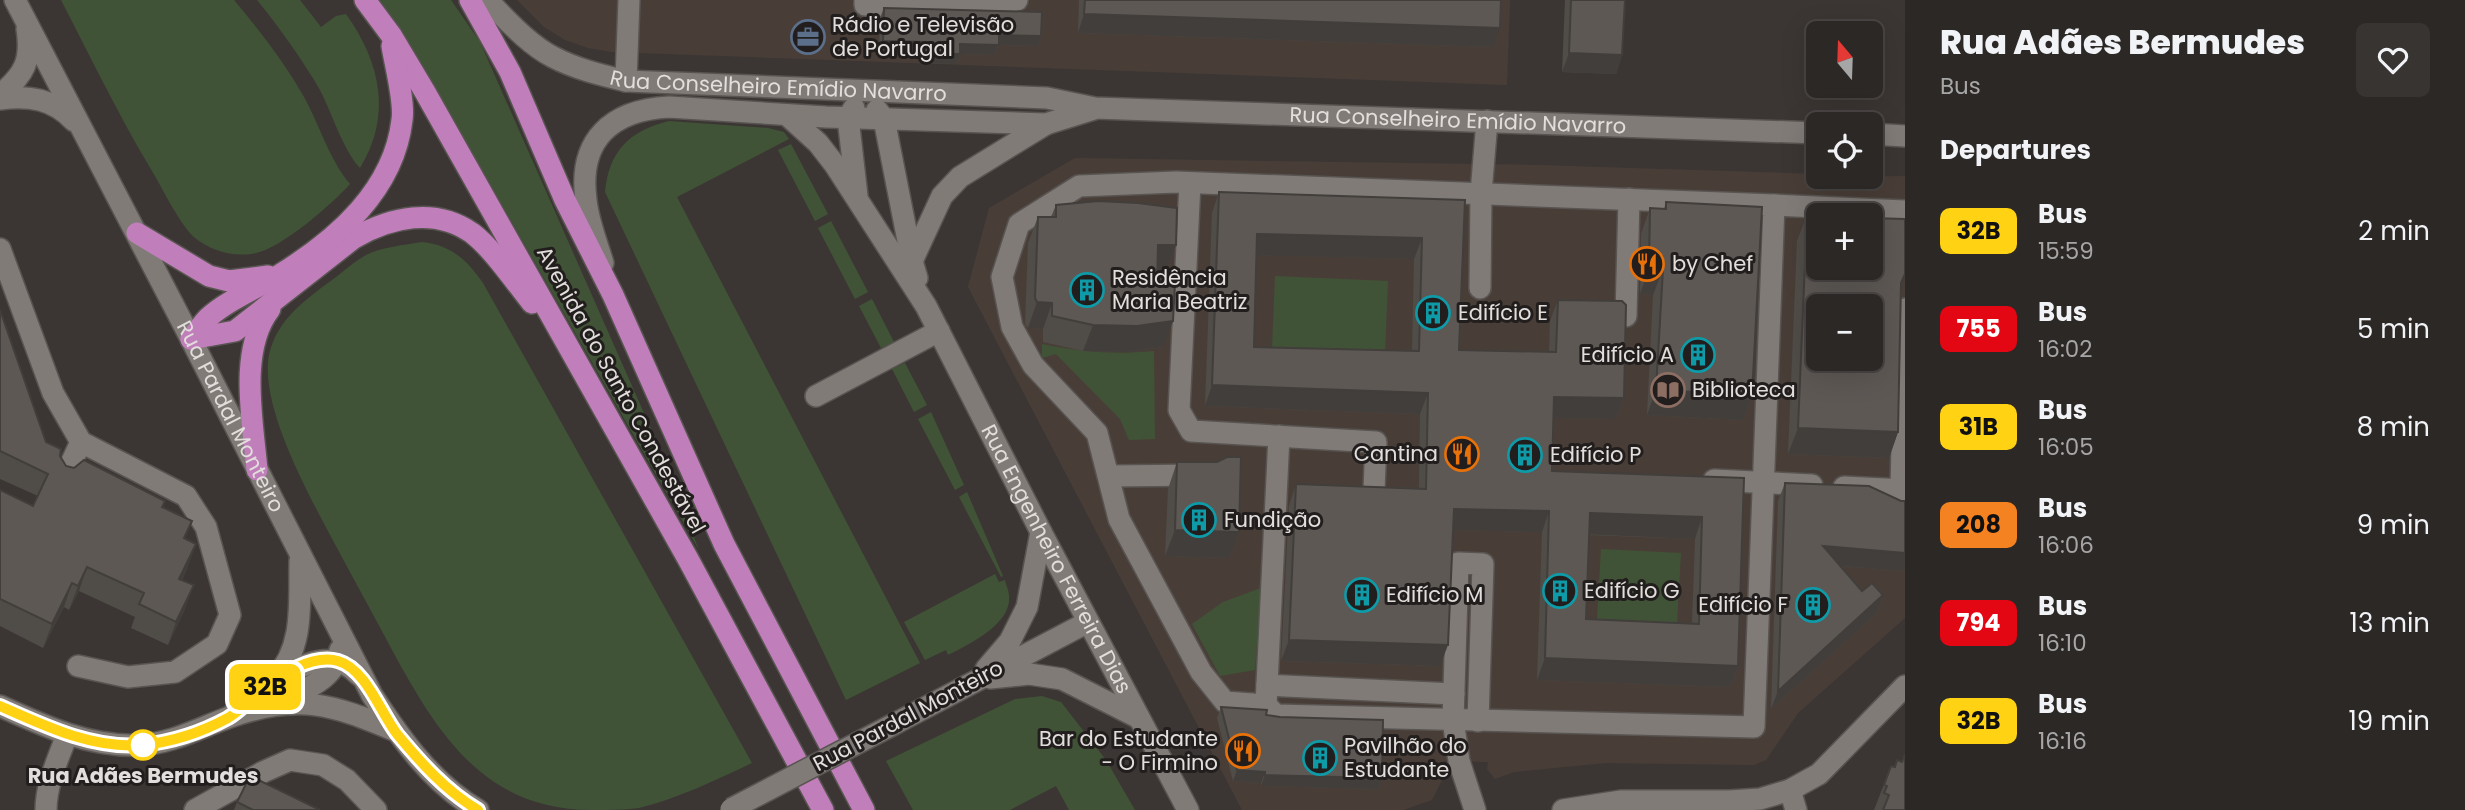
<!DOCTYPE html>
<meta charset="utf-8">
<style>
body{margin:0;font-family:Poppins,sans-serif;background:#383432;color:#f1f3f6;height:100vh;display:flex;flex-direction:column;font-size:26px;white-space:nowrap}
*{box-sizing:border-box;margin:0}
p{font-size:23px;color:#a6a6a7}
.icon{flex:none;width:38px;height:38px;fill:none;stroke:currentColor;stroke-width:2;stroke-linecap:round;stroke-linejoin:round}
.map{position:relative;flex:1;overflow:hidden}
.side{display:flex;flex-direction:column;background:#2c2826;width:560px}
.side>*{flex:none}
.badge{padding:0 14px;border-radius:10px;font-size:24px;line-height:46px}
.needle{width:46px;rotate:341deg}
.buttons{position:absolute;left:1806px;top:21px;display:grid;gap:14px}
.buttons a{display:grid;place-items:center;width:77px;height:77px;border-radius:10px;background:#2c2826;box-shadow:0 7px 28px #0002,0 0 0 2px #484443;font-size:35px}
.map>.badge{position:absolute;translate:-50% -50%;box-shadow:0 0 0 4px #fff}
h2{padding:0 35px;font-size:26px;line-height:63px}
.round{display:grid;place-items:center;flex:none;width:74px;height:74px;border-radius:10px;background:#383432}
.headline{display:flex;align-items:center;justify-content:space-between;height:119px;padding:0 35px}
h1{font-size:33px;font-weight:800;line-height:52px}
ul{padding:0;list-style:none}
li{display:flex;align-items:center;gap:21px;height:98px;padding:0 35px}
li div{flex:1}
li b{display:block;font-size:26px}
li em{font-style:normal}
li .badge{min-width:77px;font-weight:700;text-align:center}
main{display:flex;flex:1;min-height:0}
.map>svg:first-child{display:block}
.built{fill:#493e37;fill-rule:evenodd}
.green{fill:#415337}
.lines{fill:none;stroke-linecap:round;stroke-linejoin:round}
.minor-casing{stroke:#585451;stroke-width:24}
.highway-casing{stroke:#585451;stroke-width:24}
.minor{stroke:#817b78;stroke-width:21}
.highway{stroke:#c07eba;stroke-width:21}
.minor-bridge-casing{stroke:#585451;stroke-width:24;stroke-linecap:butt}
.minor-bridge{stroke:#817b78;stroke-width:21}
.wall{fill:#504c48;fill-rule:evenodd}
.shaded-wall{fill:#413e3b}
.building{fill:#5d5854;stroke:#413e3b;stroke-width:2;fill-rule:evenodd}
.line-casing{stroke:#fff;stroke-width:16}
.line{stroke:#ffd214;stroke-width:10}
.stop-dot{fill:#fff;stroke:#ffd214;stroke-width:3.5}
.labels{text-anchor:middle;stroke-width:6;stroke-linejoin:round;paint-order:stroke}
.poi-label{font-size:21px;fill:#e2dedc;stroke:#211e1d;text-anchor:start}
.street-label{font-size:21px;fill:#e2dedc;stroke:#211e1d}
.stop-label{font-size:21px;font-weight:bold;fill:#e2dedc;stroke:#211e1d}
</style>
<main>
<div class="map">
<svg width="1905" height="810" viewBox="0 0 1905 810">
<rect width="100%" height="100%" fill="#3b3633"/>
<g class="built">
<path d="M517 0H1510L1507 85 612 52 588 48 565 40 544 27Z"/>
<path d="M1075 158 1538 165 1818 174V177L1905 176V618L1798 713 1766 760 1754 765 1605 763 1514 772 1495 779 1487 769 1488 762 1444 761V776L1432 800 1403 810H1242L968 287 989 208ZM1818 215H1871V268H1818ZM1818 306H1871V359H1818Z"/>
</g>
<g class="green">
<path d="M61 0H234C259 30 285 63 304 97 319 124 330 161 350 184 331 205 283 247 256 253 235 258 211 251 195 238 179 224 161 185 149 166 117 112 90 56 61 0Z"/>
<path d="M257 0H300L321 27 336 16 346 14C381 63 392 116 360 168 343 150 332 113 320 90 302 59 279 27 257 0Z"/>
<path d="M376 0H451L480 42 659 447 699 550 456 124 393 21Z"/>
<path d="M669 121 768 128 784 132 789 139 677 197 920 663 846 700 605 192C609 151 629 131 669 121Z"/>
<path d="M791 144 828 214 815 221 778 150Z"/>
<path d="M831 221 868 292 855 299 818 228Z"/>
<path d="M422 242C451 245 467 260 483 283L752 763C716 780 679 798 639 808 624 810 608 810 592 810 484 810 437 733 391 648 373 614 354 580 336 546 311 499 259 407 269 355 277 318 308 298 336 277 345 270 355 261 366 255 381 247 405 245 422 242Z"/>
<path d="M1275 276 1388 281 1385 353 1272 349Z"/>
<path d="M872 299 894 342 881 348 859 306Z"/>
<path d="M1042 344C1082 352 1114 355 1154 351L1155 439 1129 440 1120 419 1056 354 1042 358Z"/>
<path d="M905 363 927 405 914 412 892 369Z"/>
<path d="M931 412 964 485 955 490 918 419Z"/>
<path d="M967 492 1003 576 1001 577 959 497Z"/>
<path d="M1601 549 1681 553 1677 623 1597 619Z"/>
<path d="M995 574 999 582 1005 580C1006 585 1009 591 1009 596 1012 624 968 645 948 655L946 650 925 660 904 622Z"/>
<path d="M1261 588 1255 670 1220 676 1192 624 1223 602Z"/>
<path d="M1042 696 1061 702 1106 760 1135 810H1069L1056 786 1010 810H913L886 761 1015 699Z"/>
</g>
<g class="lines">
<g class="minor-casing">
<g id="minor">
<path id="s1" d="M15 0 191 339 372 695C401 739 432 783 478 810"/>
<path id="s2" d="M487 0C507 20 528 44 553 57 576 69 601 75 626 81L1047 98 1095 108 1818 133"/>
<path d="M865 0V5L997 8 1017 0"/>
<path d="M626 81 629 0"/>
<path d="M0 95C24 75 32 61 27 29"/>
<path d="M0 99C29 95 54 99 74 121"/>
<path d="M854 108 848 118 857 196"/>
<path d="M877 110 884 119 912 261 917 278"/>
<path id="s3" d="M787 115 818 143 835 165 926 306 1041 532 1188 810"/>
<path d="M1871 134 1905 136"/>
<path d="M1176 182 1774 205 1754 727 1276 715 1266 705 1225 702 1201 672 1119 519 1097 433 1033 365 1012 327 1002 277 1019 224 1079 186Z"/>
<path d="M1190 183 1179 410 1191 431 1376 442 1374 490"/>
<path d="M1774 205 1905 211"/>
<path d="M0 249 53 393 81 442 186 496 206 527 230 615 217 644 175 672 128 677 78 666"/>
<path d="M912 261 942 196 960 177 1046 124"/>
<path d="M603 263C597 243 588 221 586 200 578 140 611 110 669 107L826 117 1046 124 1094 109"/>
<path d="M1480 288 1481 193 1487 121"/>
<path d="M1626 316 1629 199"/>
<path d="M816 396 939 331"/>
<path d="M1109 476 1201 475"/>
<path d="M64 478 81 442"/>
<path d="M1714 480 1812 485"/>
<path d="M1844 487 1905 490"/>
<path d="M1901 490 1905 309"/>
<path d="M986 669 1010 641 1027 607 1041 532"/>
<path d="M990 678 1029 674 1062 679 1139 718"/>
<path d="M275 681C301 664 334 648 359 675"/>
<path d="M1267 685 1454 694"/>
<path d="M280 702C305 689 335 680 340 650"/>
<path d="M1266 705 1279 436"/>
<path d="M0 706C44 726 89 747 138 745 172 744 199 728 230 717 299 693 332 704 396 731"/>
<path d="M233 714C247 702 263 691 275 678 305 647 299 601 300 561"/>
<path d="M898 722 1088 622"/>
<path d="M1790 790 1796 810"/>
<path d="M46 810C46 784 58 759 67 735"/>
<path d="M195 810 263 772 290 760 323 765 347 780 376 810"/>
<path d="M1475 810 1459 761 1453 720 1458 563 1483 564 1478 721"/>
<path d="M1563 810 1621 801H1729L1760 799 1790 790 1819 774 1905 686"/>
</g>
</g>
<g class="highway-casing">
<g id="highway">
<path d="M365 0 391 35 425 92 688 559 823 810"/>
<path d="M470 0 510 72 565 200 613 295 724 544 864 810"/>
<path d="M137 233 209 276 229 281 268 276"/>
<path d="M191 339 235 331 354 238C391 217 435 207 472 233 492 248 516 283 532 303"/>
<path d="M191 339C197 332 202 324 208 318 226 301 259 287 281 274 337 239 394 190 402 120 405 102 395 65 392 46"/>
<path d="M257 470C253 422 238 350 270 309"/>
</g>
</g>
<use href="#minor" class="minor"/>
<use href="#highway" class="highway"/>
<g class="minor-bridge-casing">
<path id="minor-bridge" d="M731 809 898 722"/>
</g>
<use href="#minor-bridge" class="minor-bridge"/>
</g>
<g class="wall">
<path d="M1079 0H1501L1493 47 1078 33Z"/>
<path d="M1565 0H1625L1622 55 1616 74 1562 72Z"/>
<path d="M884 8 1041 36 1038 46 998 45 995 55 960 54 956 64 921 63V52L879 51 880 18Z"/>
<path d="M1219 192 1465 200 1459 350 1549 352 1550 321 1558 300 1624 398 1616 419 1554 418 1552 471 1744 478 1738 666 1730 687 1537 680 1542 532 1453 530 1440 666 1281 661 1289 506 1296 484 1419 488 1420 414 1205 406 1212 213ZM1257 255 1414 259 1412 351 1254 347ZM1589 535 1695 539 1692 624 1586 619Z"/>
<path d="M1666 202 1752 395 1743 420 1647 415 1653 295 1640 294 1641 234 1650 208 1664 209Z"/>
<path d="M1056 205 1176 245 1166 271H1158L1157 283 1163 347 1128 352 1083 351 1043 342V329L1028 328 1025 324 1028 243 1038 217H1051Z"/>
<path d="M1807 215 1901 284 1898 432 1889 458 1788 454 1797 241Z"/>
<path d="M0 310 46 442 60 456 66 466 165 501 163 507 192 521 185 538 188 567 182 580 185 609 168 645 131 628 135 617 79 591 69 610 64 607 43 648 0 626V490L33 506 38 496 0 479Z"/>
<path d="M1177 462 1229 558 1165 556 1168 489Z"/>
<path d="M1785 483 1905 501V571L1840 566 1862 591 1883 595 1877 613 1771 709 1778 501Z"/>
<path d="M1221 707 1266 715 1382 778 1378 789 1261 786V783L1233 781 1217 718Z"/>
<path d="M1902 762 1905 810H1874L1891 766 1895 767Z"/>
<path d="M237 802 320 810H234Z"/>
</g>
<g class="shaded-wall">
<path d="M1084 14 1500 28 1493 47 1078 33Z"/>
<path d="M999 35 1041 36 1038 46 998 45 995 55 960 54 956 64 921 63 925 53Z"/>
<path d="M883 41 925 42 921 52 879 51Z"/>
<path d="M1569 53 1622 55 1616 74 1562 72Z"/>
<path d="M1257 234 1422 238 1414 259 1249 255Z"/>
<path d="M1158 245H1176L1166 271H1148Z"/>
<path d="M1649 268 1663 269 1653 295 1640 294Z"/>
<path d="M1037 302 1052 303 1043 329 1028 328Z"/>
<path d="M1173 321 1163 347 1128 352 1083 351 1093 325Z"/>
<path d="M1212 385 1428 393 1420 414 1205 406Z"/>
<path d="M1656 390 1752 395 1743 420 1647 415Z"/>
<path d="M1554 397 1624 398 1616 419 1546 418Z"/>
<path d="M1798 428 1898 432 1889 458 1788 454Z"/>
<path d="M1454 509 1549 511 1542 532 1446 530Z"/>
<path d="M1590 513 1702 517 1695 539 1582 534Z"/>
<path d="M1175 530 1239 532 1229 558 1165 556Z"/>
<path d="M196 544 188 567 171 602 179 579Z"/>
<path d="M1823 546 1905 553V571L1816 564Z"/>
<path d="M87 567 79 591 69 610 78 586Z"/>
<path d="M72 583 64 607 43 648 52 624Z"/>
<path d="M194 585 185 609 168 645 176 622Z"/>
<path d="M1883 595 1877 613 1771 709 1778 691Z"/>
<path d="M1289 640 1448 645 1440 666 1281 661Z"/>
<path d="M1545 658 1738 666 1730 687 1537 680Z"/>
<path d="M1237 770 1265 772 1261 783 1233 781Z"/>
<path d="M1265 775 1382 778 1378 789 1261 786Z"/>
</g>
<g class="building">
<path d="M1085 0H1501L1500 28 1084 14Z"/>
<path d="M1571 0H1625L1622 55 1569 53Z"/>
<path d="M884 8 1042 12 1041 36 999 35V45L960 44V54L925 53V42L883 41Z"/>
<path d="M1219 192 1465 200 1459 350 1556 352 1558 300 1622 301 1626 305 1624 398 1554 397 1552 471 1744 478 1738 666 1545 658 1549 511 1454 509 1448 645 1289 640 1296 484 1426 489 1428 393 1212 385ZM1257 234 1422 238 1419 351 1254 347ZM1590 513 1702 517 1699 624 1586 619Z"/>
<path d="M1098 201 1138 203 1177 208 1176 245H1158L1157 283H1175L1173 321 1137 326 1093 325 1052 316V303L1037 302 1035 298 1038 217H1056V205Z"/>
<path d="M1666 202 1762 207 1752 395 1656 390 1663 269 1649 268 1650 208 1666 209Z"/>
<path d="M1807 215 1818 216V268H1871V218L1905 219V274L1901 283 1898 432 1798 428ZM1818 306H1871V359H1818Z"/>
<path d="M0 310 46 442 61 449 60 456 66 466 74 468 84 460 165 501 162 507 192 521 184 538 196 544 179 579 194 585 176 622 139 604 144 593 87 567 78 586 72 583 52 624 0 599V490L33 506 48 474 0 451Z"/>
<path d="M1227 457H1241L1239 532 1175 530 1177 462H1217Z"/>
<path d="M1785 483 1869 486 1901 501H1905V553L1823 546 1862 591 1872 583 1883 595 1778 691Z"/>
<path d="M1221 707 1267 710 1266 715 1280 717 1383 720 1382 778 1265 775V772L1237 770Z"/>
<path d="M1905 754V810H1883L1889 795 1884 793 1887 786 1884 785 1891 766 1895 767 1897 760 1902 762Z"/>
<path d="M250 776 320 810H253L237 802Z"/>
</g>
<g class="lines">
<g class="line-casing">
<path id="line" d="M0 706C45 726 92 749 142 745 172 742 202 732 228 718 240 711 251 699 261 690 279 675 313 654 338 661 366 669 380 712 397 734 421 763 446 791 478 810"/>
</g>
<use href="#line" class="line"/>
</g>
<defs>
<g id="office-ring" transform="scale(1.75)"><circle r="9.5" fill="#211e1d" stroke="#5c6f8a" stroke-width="1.5"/><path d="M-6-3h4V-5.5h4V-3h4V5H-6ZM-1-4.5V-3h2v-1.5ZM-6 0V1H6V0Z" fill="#5c6f8a"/></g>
<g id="restaurant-ring" transform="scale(1.75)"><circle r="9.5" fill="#211e1d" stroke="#e8710a" stroke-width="1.5"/><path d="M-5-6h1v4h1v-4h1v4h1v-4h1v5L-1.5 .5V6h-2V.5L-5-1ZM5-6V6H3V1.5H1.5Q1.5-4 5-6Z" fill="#e8710a"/></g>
<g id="building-ring" transform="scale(1.75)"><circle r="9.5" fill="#211e1d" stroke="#0f9aa8" stroke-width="1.5"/><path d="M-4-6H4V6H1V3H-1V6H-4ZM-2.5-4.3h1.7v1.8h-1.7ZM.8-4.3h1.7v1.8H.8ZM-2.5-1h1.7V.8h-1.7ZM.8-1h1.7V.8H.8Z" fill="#0f9aa8"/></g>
<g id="library-ring" transform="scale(1.75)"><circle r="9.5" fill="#211e1d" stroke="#8d6e63" stroke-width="1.5"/><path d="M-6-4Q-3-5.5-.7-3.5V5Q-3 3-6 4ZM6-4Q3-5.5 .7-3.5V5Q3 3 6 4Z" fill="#8d6e63"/></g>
</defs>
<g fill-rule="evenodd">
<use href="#office-ring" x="808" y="37"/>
<use href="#restaurant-ring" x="1647" y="264"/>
<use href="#building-ring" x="1087" y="290"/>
<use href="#building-ring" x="1433" y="313"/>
<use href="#building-ring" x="1698" y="355"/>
<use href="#library-ring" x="1668" y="390"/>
<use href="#restaurant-ring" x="1462" y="454"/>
<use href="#building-ring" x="1525" y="455"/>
<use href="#building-ring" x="1199" y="520"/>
<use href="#building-ring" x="1560" y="591"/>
<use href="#building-ring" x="1362" y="595"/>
<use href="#building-ring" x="1813" y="605"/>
<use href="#restaurant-ring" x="1243" y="751"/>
<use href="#building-ring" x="1320" y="758"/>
</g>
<circle class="stop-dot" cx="143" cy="745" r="14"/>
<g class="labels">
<g class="poi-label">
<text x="832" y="32">Rádio e Televisão<tspan x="832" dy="24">de Portugal</tspan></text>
<text x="1672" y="271">by Chef</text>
<text x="1112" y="285">Residência<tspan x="1112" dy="24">Maria Beatriz</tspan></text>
<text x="1458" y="320">Edifício E</text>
<text x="1674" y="362" text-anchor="end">Edifício A</text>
<text x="1692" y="397">Biblioteca</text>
<text x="1438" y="461" text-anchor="end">Cantina</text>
<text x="1550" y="462">Edifício P</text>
<text x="1224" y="527">Fundição</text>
<text x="1584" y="598">Edifício G</text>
<text x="1386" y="602">Edifício M</text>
<text x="1788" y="612" text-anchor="end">Edifício F</text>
<text x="1218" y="746" text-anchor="end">Bar do Estudante<tspan x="1218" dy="24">- O Firmino</tspan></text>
<text x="1344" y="753">Pavilhão do<tspan x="1344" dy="24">Estudante</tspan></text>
</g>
<g class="street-label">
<text dy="7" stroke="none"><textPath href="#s2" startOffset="317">Rua Conselheiro Emídio Navarro</textPath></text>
<text dy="7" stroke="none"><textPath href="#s2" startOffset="998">Rua Conselheiro Emídio Navarro</textPath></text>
<text transform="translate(621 390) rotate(61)" y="7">Avenida do Santo Condestável</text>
<text dy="7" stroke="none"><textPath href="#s1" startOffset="469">Rua Pardal Monteiro</textPath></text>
<text dy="7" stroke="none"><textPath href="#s3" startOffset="522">Rua Engenheiro Ferreira Dias</textPath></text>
<text transform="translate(908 716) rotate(-28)" y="7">Rua Pardal Monteiro</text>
</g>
<g class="stop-label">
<text x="143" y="783">Rua Adães Bermudes</text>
</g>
</g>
</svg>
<div class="buttons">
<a><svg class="needle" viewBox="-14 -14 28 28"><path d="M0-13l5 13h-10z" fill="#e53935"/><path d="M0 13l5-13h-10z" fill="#a6a6a7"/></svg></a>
<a><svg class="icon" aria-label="locate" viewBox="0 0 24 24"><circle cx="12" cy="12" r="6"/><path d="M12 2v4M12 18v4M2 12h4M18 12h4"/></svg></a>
<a>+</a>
<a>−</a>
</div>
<b class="badge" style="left:265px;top:687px;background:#ffd214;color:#111">32B</b>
</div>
<section class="side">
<div class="headline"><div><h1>Rua Adães Bermudes</h1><p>Bus</p></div><a class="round"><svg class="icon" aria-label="heart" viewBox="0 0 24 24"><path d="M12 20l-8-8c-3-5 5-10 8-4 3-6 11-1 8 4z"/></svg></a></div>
<h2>Departures</h2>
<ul>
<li><span class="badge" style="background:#ffd214;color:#111">32B</span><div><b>Bus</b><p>15:59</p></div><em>2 min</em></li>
<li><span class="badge" style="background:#e30613;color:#fff">755</span><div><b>Bus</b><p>16:02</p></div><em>5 min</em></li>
<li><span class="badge" style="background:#ffd214;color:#111">31B</span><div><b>Bus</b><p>16:05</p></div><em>8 min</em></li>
<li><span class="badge" style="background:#f58220;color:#111">208</span><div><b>Bus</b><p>16:06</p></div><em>9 min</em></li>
<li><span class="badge" style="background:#e30613;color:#fff">794</span><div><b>Bus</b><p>16:10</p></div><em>13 min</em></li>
<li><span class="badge" style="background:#ffd214;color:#111">32B</span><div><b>Bus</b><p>16:16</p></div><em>19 min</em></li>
</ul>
</section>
</main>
